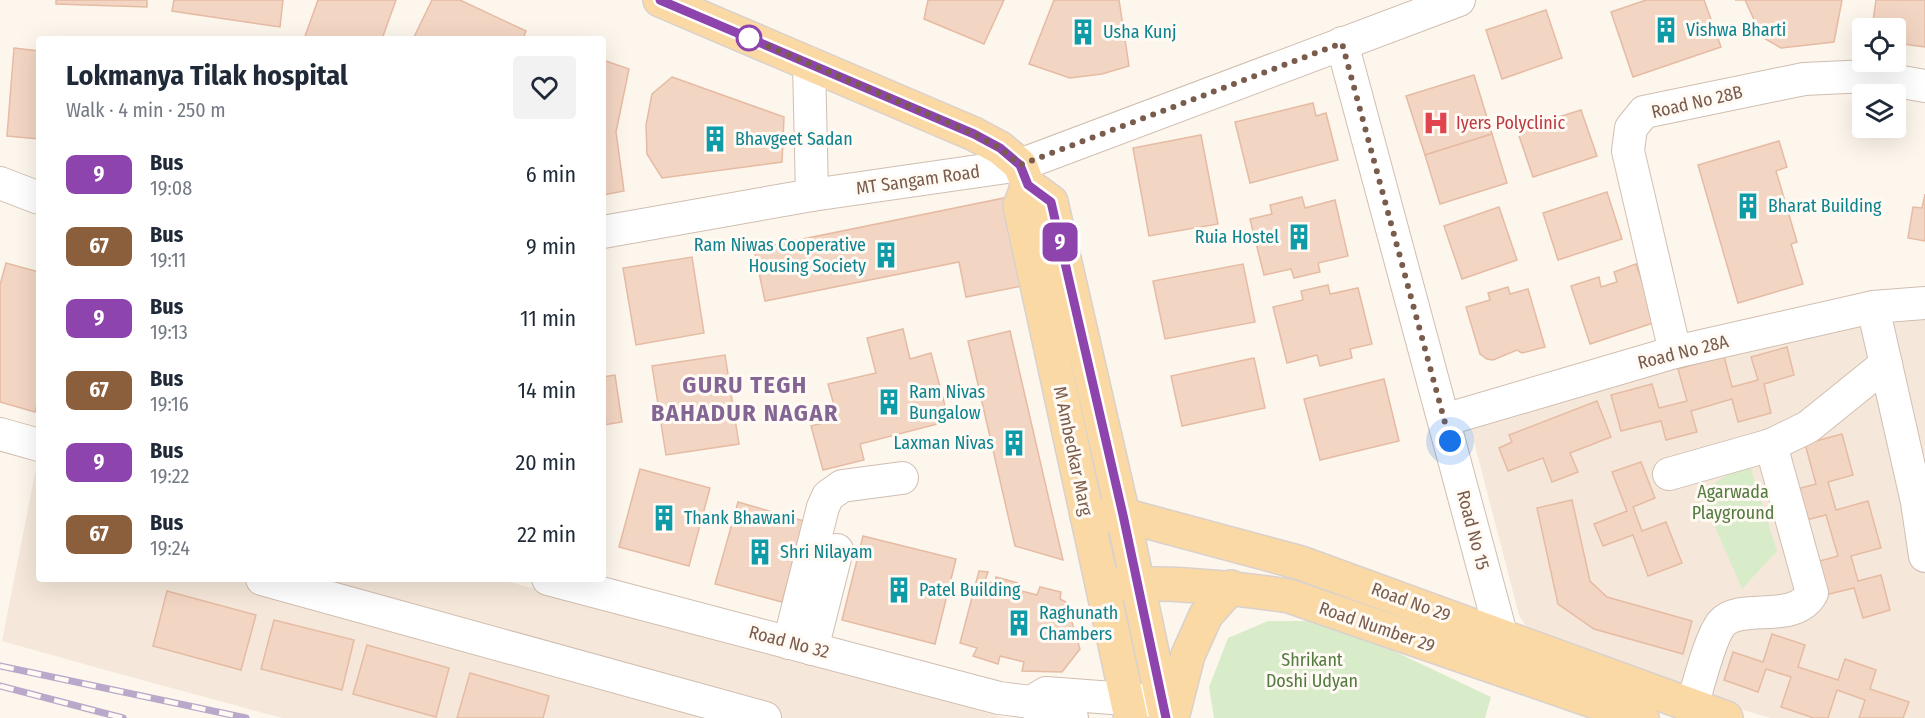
<!DOCTYPE html>
<meta charset="utf-8">
<style>
body{margin:0;font-family:"Fira Sans Condensed",sans-serif;background:#f2f2f3;color:#1f2937;height:100vh;display:flex;flex-direction:column;font-size:22px;white-space:nowrap}
*{box-sizing:border-box;margin:0}
p{font-size:20px;color:#747a83}
.icon{flex:none;width:33px;height:33px;fill:none;stroke:currentColor;stroke-width:2;stroke-linecap:round;stroke-linejoin:round}
.map{position:relative;flex:1;overflow:hidden}
.side{position:absolute;left:36px;top:36px;width:570px;height:546px;display:flex;flex-direction:column;background:#fff;border-radius:6px;box-shadow:0 6px 24px #0002}
.side>*{flex:none}
.badge{padding:0 12px;border-radius:9px;font-size:21px;line-height:39px}
.tools{position:absolute;left:1852px;top:18px;display:grid;gap:12px}
.tools a{display:grid;place-items:center;width:54px;height:54px;border-radius:6px;background:#fff;box-shadow:0 6px 24px #0002;font-size:30px}
.you{position:absolute;width:30px;height:30px;margin:-15px;border:4px solid #fff;border-radius:50%;background:#1a73e8;box-shadow:0 0 0 9px #1a73e833}
.map>.badge{position:absolute;translate:-50% -50%;box-shadow:0 0 0 3px #fff}
.round{display:grid;place-items:center;flex:none;width:63px;height:63px;border-radius:6px;background:#f2f2f3}
.overview{display:flex;align-items:center;justify-content:space-between;height:102px;padding:0 30px}
h1{font-size:28px;font-weight:700;line-height:45px}
ul{padding:0;list-style:none}
li{display:flex;align-items:center;gap:18px;height:72px;padding:0 30px}
li div{flex:1}
li b{display:block;font-size:22px}
li em{font-style:normal}
li .badge{min-width:66px;font-weight:700;text-align:center}
.map>svg:first-child{display:block}
.residential{fill:#f5e8da}
.green{fill:#d8ecc9}
.building{fill:#f3d5c3;stroke:#e6bba3;stroke-width:1.5}
.lines{fill:none;stroke-linecap:round;stroke-linejoin:round}
.minor-casing{stroke:#d1beb0;stroke-width:34}
.major-casing{stroke:#dad1cd;stroke-width:36}
.minor{stroke:#fff;stroke-width:32}
.major{stroke:#fbd9a5;stroke-width:33}
.rail-casing{stroke:#b9a8c9;stroke-width:7}
.rail{stroke:#fffaf3;stroke-width:4.5;stroke-dasharray:14;stroke-linecap:butt}
.line-casing{stroke:#fff;stroke-width:14}
.line{stroke:#8e44ad;stroke-width:9}
.walk{stroke:#7a5c4d;stroke-width:6;stroke-dasharray:0 10.8}
.stop-dot{fill:#fff;stroke:#8e44ad;stroke-width:3}
.labels{text-anchor:middle;stroke-width:6;stroke-linejoin:round;paint-order:stroke}
.culture-label{font-size:18px;fill:#0d838f;stroke:#fffaf3;text-anchor:start}
.street-label{font-size:18px;fill:#7a5c4d;stroke:#fffaf3}
.health-label{font-size:18px;fill:#be3a42;stroke:#fffaf3;text-anchor:start}
.park-label{font-size:18px;fill:#537a41;stroke:#fffaf3}
.district-label{font-size:24px;font-weight:bold;letter-spacing:1.5px;fill:#846695;stroke:#fffaf3}
</style>
<div class="map">
<svg width="1925" height="718" viewBox="0 0 1925 718">
<rect width="100%" height="100%" fill="#fdf6ec"/>
<g class="residential">
<path d="M1925 314V718H1770L1569 656 1530 634 1519 615 1471 430 1496 417 1824 325Z"/>
<path d="M39 453V579H499L1006 718H282L98 668 2 641Z"/>
</g>
<g class="green">
<path d="M1749 462 1777 551 1742 589 1700 492Z"/>
<path d="M1268 621H1330L1491 697 1485 718H1214L1209 687 1228 638Z"/>
</g>
<g class="building">
<path d="M56 0H147V7L56 4Z"/>
<path d="M174 0H283L280 27 172 11Z"/>
<path d="M318 0H396L382 39H304Z"/>
<path d="M432 0H460L526 31 523 39H413Z"/>
<path d="M928 0H1004L984 44 924 19Z"/>
<path d="M1054 0H1119L1129 66 1102 74 1070 78 1029 64Z"/>
<path d="M1646 0H1704L1721 47 1633 77 1611 12Z"/>
<path d="M1735 0H1842L1834 42 1781 48 1762 37 1745 0Z"/>
<path d="M1876 0H1925V47L1896 43V28H1872Z"/>
<path d="M1546 10 1562 58 1502 79 1486 30Z"/>
<path d="M14 48 39 51V139L7 136Z"/>
<path d="M603 60 629 69 616 132 624 191 603 195Z"/>
<path d="M1474 75 1492 134 1425 155 1406 96Z"/>
<path d="M672 77 784 117 782 162 662 178 647 154 646 125 652 94Z"/>
<path d="M1313 103 1316 116 1326 113 1338 160 1250 183 1235 122Z"/>
<path d="M1581 110 1597 156 1533 177 1517 130Z"/>
<path d="M1492 134 1507 183 1440 204 1425 155Z"/>
<path d="M1201 135 1218 224 1149 236 1133 148Z"/>
<path d="M1779 141 1787 167 1776 171 1797 242 1791 244 1803 284 1738 303 1698 165Z"/>
<path d="M1607 192 1622 239 1558 260 1543 213Z"/>
<path d="M1925 194V241L1908 238 1913 207 1922 208Z"/>
<path d="M1302 197 1305 208 1335 200 1348 256 1318 263 1320 272 1294 278 1291 269 1264 275 1250 219 1272 214 1270 205Z"/>
<path d="M1004 198 1022 286 966 297 959 262 765 301 754 249Z"/>
<path d="M1499 207 1517 260 1462 279 1444 226Z"/>
<path d="M692 257 704 333 636 345 623 268Z"/>
<path d="M6 263 39 272V397L35 412 0 402V285Z"/>
<path d="M1243 264 1255 322 1165 339 1153 281Z"/>
<path d="M1636 264 1656 322 1590 344 1571 286 1599 277 1601 287 1617 282 1614 272Z"/>
<path d="M1328 285 1330 294 1358 288 1372 344 1350 349 1352 358 1320 366 1317 355 1287 363 1273 307 1303 300 1301 291Z"/>
<path d="M1508 287 1510 294 1528 289 1545 347 1522 353 1517 350 1493 360 1487 359 1480 354 1466 307 1490 300 1488 293Z"/>
<path d="M903 329 910 359 931 353 949 421 860 444 864 460 823 470 811 426 838 419 828 384 876 373 867 338Z"/>
<path d="M1010 331 1063 560 1015 546 968 341Z"/>
<path d="M1787 347 1794 375 1764 384 1771 413 1738 422 1732 399 1691 411 1697 432 1666 440 1661 421 1621 431 1611 395 1652 384 1659 408 1687 401 1678 369 1724 356 1732 387 1758 380 1751 357Z"/>
<path d="M725 355 739 444 666 455 652 366Z"/>
<path d="M1254 358 1265 408 1182 426 1171 376Z"/>
<path d="M615 375 622 422 603 425V377Z"/>
<path d="M1384 379 1399 441 1320 460 1304 399Z"/>
<path d="M1597 401 1611 437 1570 453 1578 472 1552 482 1543 458 1508 471 1499 448 1512 442 1509 435Z"/>
<path d="M1842 434 1853 475 1828 482 1836 510 1868 501 1881 548 1851 556 1858 581 1881 575 1890 610 1863 618 1854 588 1825 595 1816 562 1838 556 1826 515 1806 520 1797 489 1816 484 1805 444Z"/>
<path d="M1641 462 1655 498 1633 507 1642 531 1666 522 1682 563 1648 576 1633 535 1603 546 1594 524 1627 511 1612 472Z"/>
<path d="M640 469 710 488 689 566 619 547Z"/>
<path d="M1572 500 1590 581 1607 597 1692 621 1683 654 1594 629 1558 604 1537 508Z"/>
<path d="M738 502 804 521 782 602 715 584Z"/>
<path d="M863 536 956 559 935 644 842 620Z"/>
<path d="M979 571 988 572 985 581 995 584 996 577 1018 583V590L1037 595 1040 587 1061 592 1060 599 1066 602 1080 649 1062 672 1022 671 1024 662 1000 656 998 664 973 656 977 648 960 643Z"/>
<path d="M167 591 256 615 241 670 153 646Z"/>
<path d="M274 620 354 640 342 690 261 669Z"/>
<path d="M1772 634 1805 645 1798 667 1838 680 1845 659 1876 670 1870 689 1909 702 1903 718H1859L1865 700 1837 690 1828 718H1814L1781 707 1791 677 1766 669 1758 692 1724 680 1733 652 1763 662Z"/>
<path d="M367 645 449 668 436 717 353 694Z"/>
<path d="M470 673 549 696 543 718H457Z"/>
</g>
<g class="lines">
<g class="minor-casing">
<g id="minor">
<path d="M1342 43 1501 634 1495 659"/>
<path d="M809 63 812 195"/>
<path d="M0 183 39 198"/>
<path d="M603 232 812 195 1020 165 1459 0"/>
<path d="M1873 307 1917 502 1925 556"/>
<path d="M1675 352 1628 151 1631 128 1644 112 1804 79 1868 76 1925 86"/>
<path d="M1444 420 1675 352 1873 307 1925 303"/>
<path d="M0 434 39 445"/>
<path d="M1669 474 1771 445 1808 427 1886 364"/>
<path d="M262 579 765 718"/>
<path d="M548 579 999 698 1031 702"/>
<path d="M789 643 823 507 828 496 842 486 902 478"/>
<path d="M812 649 837 550"/>
<path d="M1692 707C1697 689 1711 635 1722 623 1741 602 1795 625 1812 593L1771 445"/>
<path d="M1072 718 1043 714 1031 702 1046 693 1152 701"/>
</g>
</g>
<g class="major-casing">
<g id="major">
<path d="M660 0 974 134 1000 148 1013 159 1020 165 1028 185 1051 202 1123 515 1166 718"/>
<path d="M1028 185 1020 206 1131 718"/>
<path d="M1087 516 1123 515 1301 563 1726 718"/>
<path d="M1103 585C1165 581 1227 587 1289 596L1642 718"/>
<path d="M1172 718 1188 655 1206 615 1231 587"/>
</g>
</g>
<use href="#minor" class="minor"/>
<use href="#major" class="major"/>
<g class="rail-casing">
<g id="rail">
<path d="M0 666 246 718"/>
<path d="M0 686 123 718"/>
</g>
</g>
<use href="#rail" class="rail"/>
</g>
<g class="lines">
<g class="line-casing">
<path id="line" d="M660 0 974 134 1000 148 1013 159 1020 165 1028 185 1051 202 1123 515 1166 718"/>
</g>
<use href="#line" class="line"/>
<path class="walk" d="M749 38 974 134 1000 148 1020 165 1342 43 1450 441"/>
</g>
<defs>
<g id="building-bare" transform="scale(2.07)"><path d="M-4-6H4V6H1V3H-1V6H-4ZM-2.5-4.3h1.7v1.8h-1.7ZM.8-4.3h1.7v1.8H.8ZM-2.5-1h1.7V.8h-1.7ZM.8-1h1.7V.8H.8Z" fill="#0f9aa8" stroke="#fffaf3" stroke-width="2.5" paint-order="stroke"/></g>
<g id="hospital-bare" transform="scale(2.07)"><path d="M-5-5h3v3.5h4V-5h3V5h-3V1.5h-4V5h-3Z" fill="#e0444e" stroke="#fffaf3" stroke-width="2.5" paint-order="stroke"/></g>
</defs>
<g fill-rule="evenodd">
<use href="#building-bare" x="1666" y="30"/>
<use href="#building-bare" x="1083" y="32"/>
<use href="#hospital-bare" x="1436" y="123"/>
<use href="#building-bare" x="715" y="139"/>
<use href="#building-bare" x="1748" y="206"/>
<use href="#building-bare" x="1299" y="237"/>
<use href="#building-bare" x="886" y="255"/>
<use href="#building-bare" x="889" y="402"/>
<use href="#building-bare" x="1014" y="443"/>
<use href="#building-bare" x="664" y="518"/>
<use href="#building-bare" x="760" y="552"/>
<use href="#building-bare" x="899" y="590"/>
<use href="#building-bare" x="1019" y="623"/>
</g>
<circle class="stop-dot" cx="749" cy="38" r="12"/>
<g class="labels">
<g class="culture-label">
<text x="1686" y="36">Vishwa Bharti</text>
<text x="1103" y="38">Usha Kunj</text>
<text x="735" y="145">Bhavgeet Sadan</text>
<text x="1768" y="212">Bharat Building</text>
<text x="1279" y="243" text-anchor="end">Ruia Hostel</text>
<text x="866" y="251" text-anchor="end">Ram Niwas Cooperative<tspan x="866" dy="21">Housing Society</tspan></text>
<text x="909" y="398">Ram Nivas<tspan x="909" dy="21">Bungalow</tspan></text>
<text x="994" y="449" text-anchor="end">Laxman Nivas</text>
<text x="684" y="524">Thank Bhawani</text>
<text x="780" y="558">Shri Nilayam</text>
<text x="919" y="596">Patel Building</text>
<text x="1039" y="619">Raghunath<tspan x="1039" dy="21">Chambers</tspan></text>
</g>
<g class="street-label">
<text transform="translate(1697 102) rotate(-13)" y="6">Road No 28B</text>
<text transform="translate(918 180) rotate(-8)" y="6">MT Sangam Road</text>
<text transform="translate(1683 352) rotate(-14)" y="6">Road No 28A</text>
<text transform="translate(1073 451) rotate(78)" y="6">M Ambedkar Marg</text>
<text transform="translate(1473 530) rotate(75)" y="6">Road No 15</text>
<text transform="translate(1411 602) rotate(20)" y="6">Road No 29</text>
<text transform="translate(1377 627) rotate(19)" y="6">Road Number 29</text>
<text transform="translate(789 642) rotate(15)" y="6">Road No 32</text>
</g>
<g class="health-label">
<text x="1456" y="129">Iyers Polyclinic</text>
</g>
<g class="park-label">
<text x="1733" y="498">Agarwada<tspan x="1733" dy="21">Playground</tspan></text>
<text x="1312" y="666">Shrikant<tspan x="1312" dy="21">Doshi Udyan</tspan></text>
</g>
<g class="district-label">
<text x="745" y="393">GURU TEGH<tspan x="745" dy="28">BAHADUR NAGAR</tspan></text>
</g>
</g>
</svg>
<div class="tools">
<a><svg class="icon" aria-label="locate" viewBox="0 0 24 24"><circle cx="12" cy="12" r="6"/><path d="M12 2v4M12 18v4M2 12h4M18 12h4"/></svg></a>
<a><svg class="icon" aria-label="layers" viewBox="0 0 24 24"><path d="M12 4l9 5-9 5-9-5zM3 14l9 5 9-5"/></svg></a>
</div>
<div class="you" style="left:1450px;top:441px"></div>
<b class="badge" style="left:1060px;top:242px;background:#8e44ad;color:#fff">9</b>
<section class="side">
<div class="overview"><div><h1>Lokmanya Tilak hospital</h1><p>Walk · 4 min · 250 m</p></div><a class="round"><svg class="icon" aria-label="heart" viewBox="0 0 24 24"><path d="M12 20l-8-8c-3-5 5-10 8-4 3-6 11-1 8 4z"/></svg></a></div>
<ul>
<li><span class="badge" style="background:#8e44ad;color:#fff">9</span><div><b>Bus</b><p>19:08</p></div><em>6 min</em></li>
<li><span class="badge" style="background:#8b5e3c;color:#fff">67</span><div><b>Bus</b><p>19:11</p></div><em>9 min</em></li>
<li><span class="badge" style="background:#8e44ad;color:#fff">9</span><div><b>Bus</b><p>19:13</p></div><em>11 min</em></li>
<li><span class="badge" style="background:#8b5e3c;color:#fff">67</span><div><b>Bus</b><p>19:16</p></div><em>14 min</em></li>
<li><span class="badge" style="background:#8e44ad;color:#fff">9</span><div><b>Bus</b><p>19:22</p></div><em>20 min</em></li>
<li><span class="badge" style="background:#8b5e3c;color:#fff">67</span><div><b>Bus</b><p>19:24</p></div><em>22 min</em></li>
</ul>
</section>
</div>
